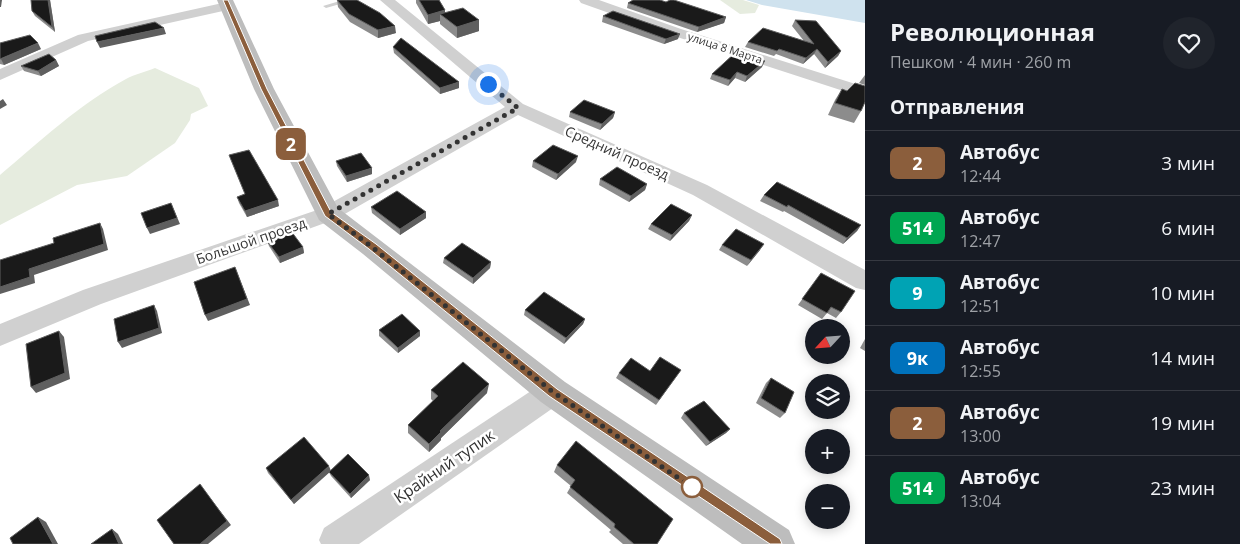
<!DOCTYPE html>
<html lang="ru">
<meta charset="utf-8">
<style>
body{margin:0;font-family:"Open Sans",sans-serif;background:#20242c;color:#f1f3f6;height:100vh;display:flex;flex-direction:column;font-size:19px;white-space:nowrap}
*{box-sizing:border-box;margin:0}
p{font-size:16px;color:#9ea1a6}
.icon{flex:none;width:28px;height:28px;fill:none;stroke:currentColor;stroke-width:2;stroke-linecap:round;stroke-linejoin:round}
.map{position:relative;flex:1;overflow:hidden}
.panel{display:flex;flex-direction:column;background:#171b24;width:375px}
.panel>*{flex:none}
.badge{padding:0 10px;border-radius:8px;font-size:18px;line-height:32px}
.needle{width:32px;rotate:244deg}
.tools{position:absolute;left:805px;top:319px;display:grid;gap:10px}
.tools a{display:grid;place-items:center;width:45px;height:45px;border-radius:50%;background:#171b24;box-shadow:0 2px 12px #0003;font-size:25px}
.you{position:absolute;width:25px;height:25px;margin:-12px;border:4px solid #fff;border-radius:50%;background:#1a73e8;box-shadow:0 0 0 8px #1a73e833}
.map>.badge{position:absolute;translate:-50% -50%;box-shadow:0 0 0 2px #fff}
h2{padding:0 25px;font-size:19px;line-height:45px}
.round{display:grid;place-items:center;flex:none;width:52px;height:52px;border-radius:26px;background:#20242c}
.overview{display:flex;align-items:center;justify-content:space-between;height:85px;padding:0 25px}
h1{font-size:24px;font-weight:700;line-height:38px}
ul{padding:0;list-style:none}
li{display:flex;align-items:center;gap:15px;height:65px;padding:0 25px;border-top:1px solid #363941}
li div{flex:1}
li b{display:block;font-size:19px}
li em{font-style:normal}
li .badge{min-width:55px;font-weight:700;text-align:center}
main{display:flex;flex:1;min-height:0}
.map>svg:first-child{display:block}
.green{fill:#e6ecdf}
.water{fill:#cfe2ee}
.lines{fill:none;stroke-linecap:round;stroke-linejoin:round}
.service{fill:#d0d0d0;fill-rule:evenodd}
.minor{fill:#d0d0d0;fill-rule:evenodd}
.secondary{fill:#bdbdbd;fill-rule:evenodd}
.wall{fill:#8c8c8c}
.shaded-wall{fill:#5f5f5f}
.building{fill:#1a1a1a;stroke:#5f5f5f}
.line{fill:#8b5e3c;stroke:#fff}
.walk{stroke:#333;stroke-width:5;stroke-dasharray:0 9}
.stop-dot{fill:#fff;stroke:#8b5e3c;stroke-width:2.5}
.labels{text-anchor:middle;stroke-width:5;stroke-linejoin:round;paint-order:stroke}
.far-street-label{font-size:11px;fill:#333;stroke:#fff}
.street-label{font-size:14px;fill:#333;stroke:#fff}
.near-street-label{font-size:16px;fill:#333;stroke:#fff}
</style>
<main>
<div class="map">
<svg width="865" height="544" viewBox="0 0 865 544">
<rect width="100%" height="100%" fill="#fff"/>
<g class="green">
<path d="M720 0H743L759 5 755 13 740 14Z"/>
<path d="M155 68 199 88 208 106 191 114 190 120 175 143 127 176 77 185 0 225V175C39 142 81 103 126 79 135 74 145 72 155 68Z"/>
</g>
<path class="water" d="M746 0H865V23L762 5Z"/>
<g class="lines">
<path class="service" d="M343 0H354L326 8 323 6Z"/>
<g class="minor">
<path d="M380 0H395L523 104 707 185 865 270V290L856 288 693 195 518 115 336 219 101 304 0 346V324L83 290 320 209 505 107Z"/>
<path d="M579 0H599L681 29 865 87V98L671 35 581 3Z"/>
<path d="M227 2 232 3 234 6 232 9 88 41 0 80V69L78 35Z"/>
<path d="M553 379 563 383 567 392 563 401 359 544H321L319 540 324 528 543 383Z"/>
</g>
<path class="secondary" d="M217 0H233L274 89 338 208 565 382 789 530 795 544H742L541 402 363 254 319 220 254 89Z"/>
</g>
<g class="wall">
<path d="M31 0H50L55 32 35 16 32 11Z"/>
<path d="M337 0 396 33 378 38 350 22 338 7Z"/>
<path d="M416 0H439L445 10V13L479 20V31L457 38 440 24V21L428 24 416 3Z"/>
<path d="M666 2 726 17 724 23 697 32 627 8 628 3Z"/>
<path d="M603 16 678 39 664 44 602 22Z"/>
<path d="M795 20 841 51 838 56 825 68 814 54 803 64 776 54 774 56 745 47 748 42 804 41 792 26Z"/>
<path d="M0 43 41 49 4 65 0 64Z"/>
<path d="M393 47 459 88 440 94 394 53Z"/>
<path d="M56 60 59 66 41 76 24 71 21 66Z"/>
<path d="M762 67 745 82 735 78 728 86 710 79 712 74Z"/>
<path d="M865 75V85L859 83Z"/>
<path d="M842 89 847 91 861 111 854 123 828 115 835 100Z"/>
<path d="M570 112H615L613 118 600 130 569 117Z"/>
<path d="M336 161 372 174 347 182 337 166Z"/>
<path d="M533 161 576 162 556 180 532 167Z"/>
<path d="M600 179 647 184 645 190 629 202 599 185Z"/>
<path d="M244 194 279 206 247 217 239 203 237 197Z"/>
<path d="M764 195 861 225 857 231 843 244 784 211 783 212 760 201Z"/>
<path d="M371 207 426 218 400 235 372 213Z"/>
<path d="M692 215 689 221 670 241 648 229 651 224Z"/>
<path d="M267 241 303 247 304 253 280 263 269 246Z"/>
<path d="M722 245 760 250 747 266 719 250Z"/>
<path d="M444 258 491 262 490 268 473 284 443 263Z"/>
<path d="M817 279 841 312 836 318 827 313 822 319 798 305Z"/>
<path d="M525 310 585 319 583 324 564 344 524 315Z"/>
<path d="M379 330 420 331V336L398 353 379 336Z"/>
<path d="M865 339V351L860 348Z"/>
<path d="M681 370 656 405 616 378 619 373 650 371Z"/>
<path d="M771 378 785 413 780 418 756 403 766 383Z"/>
<path d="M431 390 487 393 441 438V440L429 452 408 433V425L433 401 431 399Z"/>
<path d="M684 413 730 429 726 433 706 446 681 418Z"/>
<path d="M557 465 657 544H623L609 532 611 530 567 493 571 486 554 472Z"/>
<path d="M266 468 331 470 370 480 351 498 331 476 329 472 294 504 268 473Z"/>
</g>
<g class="shaded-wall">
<path d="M0 0H2L1 7H0Z"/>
<path d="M48 0H50L55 32 52 27Z"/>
<path d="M445 10V18L440 14V21L428 24V15Z"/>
<path d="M726 17 724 23 697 32 699 27Z"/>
<path d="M479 20V31L457 38V27Z"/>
<path d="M395 26 396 33 378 38V30Z"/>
<path d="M164 28 166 34 100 48 97 42Z"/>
<path d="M680 34 678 39 664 44 666 39Z"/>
<path d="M38 43 41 49 4 65 1 59Z"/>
<path d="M817 49 814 54 803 64 806 58Z"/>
<path d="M841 51 838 56 825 68 828 62Z"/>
<path d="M56 60 59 66 41 76 38 71Z"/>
<path d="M765 61 762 67 745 82 747 76Z"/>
<path d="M737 72 735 78 728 86 730 80Z"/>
<path d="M459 82V88L440 94V88Z"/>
<path d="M3 99 7 105 0 109V101Z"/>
<path d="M615 112 613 118 600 130 602 124Z"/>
<path d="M578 156 576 162 556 180 558 174Z"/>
<path d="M372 168V174L347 182 346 176Z"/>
<path d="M647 184 645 190 629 202 631 196Z"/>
<path d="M278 200 279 206 247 217 245 211Z"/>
<path d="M171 203 180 224 150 234 147 228Z"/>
<path d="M426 212V218L400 235V229Z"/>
<path d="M692 215 689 221 670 241 672 235Z"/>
<path d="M100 223 103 229 108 250 34 275 35 283 0 294V287Z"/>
<path d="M861 225 857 231 843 244 847 238Z"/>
<path d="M764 244 760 250 747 266 751 260Z"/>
<path d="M303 247 304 253 280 263 279 257Z"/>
<path d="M491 262 490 268 473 284V278Z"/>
<path d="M235 267 250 305 208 321 205 315Z"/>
<path d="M154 305 157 311 162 333 122 348 118 342Z"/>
<path d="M585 319 583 324 564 344 566 338Z"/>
<path d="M59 331 64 337 70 379 36 393 31 387Z"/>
<path d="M420 331V336L398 353V348Z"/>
<path d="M489 384 487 393 441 438V440L429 452V444L440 431Z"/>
<path d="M730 429 726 433 706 446 710 442Z"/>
<path d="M329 466 331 471 294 504 291 500Z"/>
<path d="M369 475 370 480 351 498 350 494Z"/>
<path d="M203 489 231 525 208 544H200Z"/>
<path d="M38 517 46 522 58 544H53Z"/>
<path d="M112 529 118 534 123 544H119Z"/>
</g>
<g class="building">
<path d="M31 0H48L52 27 32 11Z"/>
<path d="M337 0H357L380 13 395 26 378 30 349 14Z"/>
<path d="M419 0H439L445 10 428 15Z"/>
<path d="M633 0H660L666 2 670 0H674L726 17 699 27 628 3Z"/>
<path d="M463 8 479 20 457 27 440 14Z"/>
<path d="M613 11 680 34 666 39 603 16Z"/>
<path d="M795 20 816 21 841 51 828 62 817 49 806 58 779 49 777 51 748 42 763 28 814 44Z"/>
<path d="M155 22 164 28 97 42 95 36Z"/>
<path d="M30 35 38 43 0 59V43Z"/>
<path d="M401 38 459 82 440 88 393 47Z"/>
<path d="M736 52 765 61 747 76 737 72 730 80 712 74Z"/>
<path d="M49 54 56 60 38 71 21 66Z"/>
<path d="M855 83 865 86V102L861 111 835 103 842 89 847 91Z"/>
<path d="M584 100 615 112 602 124 570 112Z"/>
<path d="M553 145 578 156 558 174 533 161Z"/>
<path d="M249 150 278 200 245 211 237 197 245 194 229 155Z"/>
<path d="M361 153 372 168 346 176 336 161Z"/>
<path d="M617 167 647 184 631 196 600 179Z"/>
<path d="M777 182 861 225 847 238 788 205 787 207 764 195Z"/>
<path d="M397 191 426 212 400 229 371 207Z"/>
<path d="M171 203 177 218 147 228 141 213Z"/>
<path d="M671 204 692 215 672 235 651 224Z"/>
<path d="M100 223 104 244 29 269 30 277 0 287V260L54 243 53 238Z"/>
<path d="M736 229 764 244 751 260 722 245Z"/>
<path d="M291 231 303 247 279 257 267 241Z"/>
<path d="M462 243 491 262 473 278 444 258Z"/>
<path d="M235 267 247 299 205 315 194 282Z"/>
<path d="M821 273 855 291 841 312 831 307 827 313 802 299Z"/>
<path d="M544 292 585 319 566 338 525 310Z"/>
<path d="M154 305 159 328 118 342 114 319Z"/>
<path d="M402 314 420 331 398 348 379 330Z"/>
<path d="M59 331 65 373 31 387 26 344Z"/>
<path d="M660 357 681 370 659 400 619 373 631 358 650 371Z"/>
<path d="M463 362 489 384 440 431 441 432 429 444 408 425 438 396 431 390Z"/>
<path d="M771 378 794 392 785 413 761 398Z"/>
<path d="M704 401 730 429 710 442 684 413Z"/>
<path d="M304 437 329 466 291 500 266 468Z"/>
<path d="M576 441 673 519 657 544H634L614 527 615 524 570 487 575 480 557 465Z"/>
<path d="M348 454 369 475 350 494 329 472Z"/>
<path d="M200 484 227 521 200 544H174L157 520Z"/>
<path d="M38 517 53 544H13L10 538Z"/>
<path d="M112 529 119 544H91Z"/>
</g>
<path class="line" d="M223 0H228L267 89 331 212 376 244 557 389 780 539 782 544H770L549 396 369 249 325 216 261 89Z"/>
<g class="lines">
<path class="walk" d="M488 84 518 108 328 214 372 247 553 392 696 490 692 487"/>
</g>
<circle class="stop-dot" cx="692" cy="487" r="10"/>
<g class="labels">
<g class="far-street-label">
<text transform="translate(725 48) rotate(18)" y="4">улица 8 Марта</text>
</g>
<g class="street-label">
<text transform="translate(617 153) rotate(24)" y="5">Средний проезд</text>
<text transform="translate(251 241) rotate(-19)" y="5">Большой проезд</text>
</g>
<g class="near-street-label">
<text transform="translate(444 466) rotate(-34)" y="6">Крайний тупик</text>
</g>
</g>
</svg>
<div class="tools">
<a><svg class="needle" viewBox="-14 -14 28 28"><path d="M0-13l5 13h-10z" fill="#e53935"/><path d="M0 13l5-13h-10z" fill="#9ea1a6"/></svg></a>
<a><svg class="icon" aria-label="layers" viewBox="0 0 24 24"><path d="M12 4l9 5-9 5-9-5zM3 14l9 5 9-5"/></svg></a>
<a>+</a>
<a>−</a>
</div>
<div class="you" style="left:488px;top:84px"></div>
<b class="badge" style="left:291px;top:144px;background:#8b5e3c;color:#fff">2</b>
</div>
<section class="panel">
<div class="overview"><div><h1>Революционная</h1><p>Пешком · 4 мин · 260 m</p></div><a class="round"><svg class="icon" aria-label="heart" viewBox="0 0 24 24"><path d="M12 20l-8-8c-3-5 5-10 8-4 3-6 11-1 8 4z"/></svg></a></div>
<h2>Отправления</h2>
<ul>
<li><span class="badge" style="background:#8b5e3c;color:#fff">2</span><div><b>Автобус</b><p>12:44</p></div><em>3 мин</em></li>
<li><span class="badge" style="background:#00a651;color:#fff">514</span><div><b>Автобус</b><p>12:47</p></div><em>6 мин</em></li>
<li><span class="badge" style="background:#00a3b4;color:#fff">9</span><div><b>Автобус</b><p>12:51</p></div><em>10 мин</em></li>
<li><span class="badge" style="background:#0072bc;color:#fff">9к</span><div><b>Автобус</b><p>12:55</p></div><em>14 мин</em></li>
<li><span class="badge" style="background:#8b5e3c;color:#fff">2</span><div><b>Автобус</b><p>13:00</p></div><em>19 мин</em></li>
<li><span class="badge" style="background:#00a651;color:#fff">514</span><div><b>Автобус</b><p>13:04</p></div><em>23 мин</em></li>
</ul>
</section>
</main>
